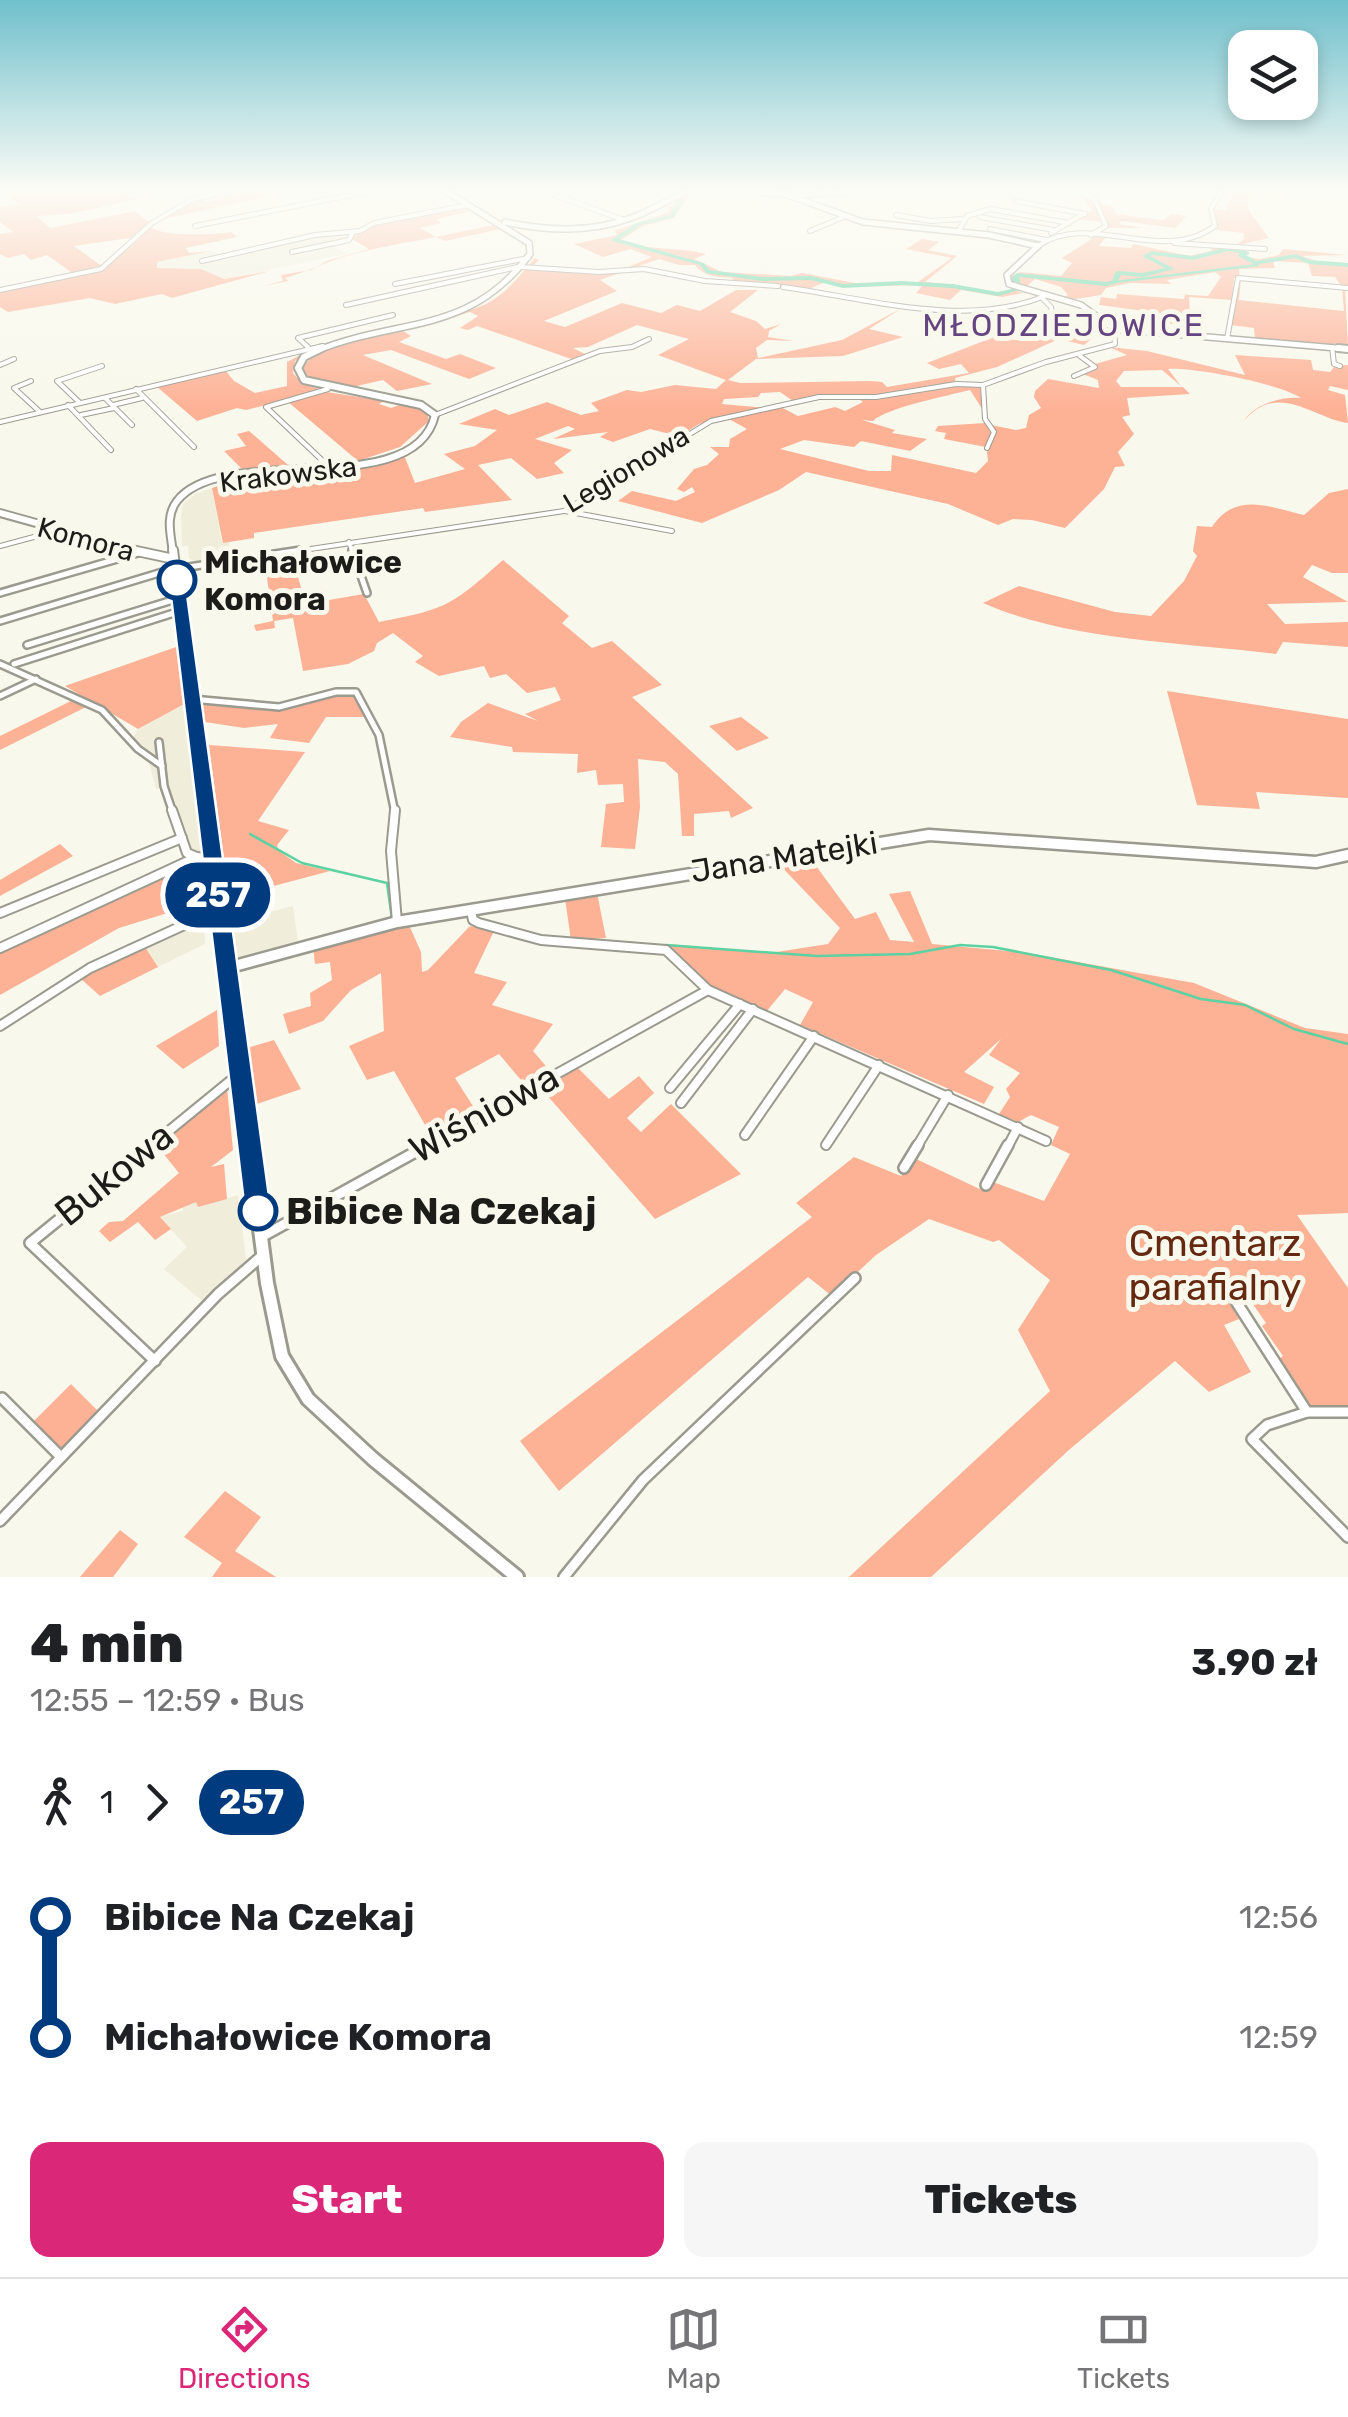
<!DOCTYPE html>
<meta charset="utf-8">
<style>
body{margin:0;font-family:Rubik,sans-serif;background:#f6f6f6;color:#202124;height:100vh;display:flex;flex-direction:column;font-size:38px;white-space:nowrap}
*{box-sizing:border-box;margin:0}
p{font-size:32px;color:#757577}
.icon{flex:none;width:55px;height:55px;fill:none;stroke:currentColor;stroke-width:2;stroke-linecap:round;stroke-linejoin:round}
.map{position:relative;height:1577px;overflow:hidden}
.side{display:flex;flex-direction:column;background:#fff;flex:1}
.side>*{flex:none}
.badge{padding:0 20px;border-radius:32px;font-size:35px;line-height:65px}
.fabs{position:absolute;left:1228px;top:30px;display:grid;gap:20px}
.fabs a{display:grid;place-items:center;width:90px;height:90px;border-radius:20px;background:#fff;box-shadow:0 5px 15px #0003;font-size:50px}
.map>.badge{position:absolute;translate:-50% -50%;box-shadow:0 0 0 5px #fff}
.legs{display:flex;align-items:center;gap:15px;height:110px;padding:0 30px;font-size:32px}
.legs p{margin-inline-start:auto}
.headline{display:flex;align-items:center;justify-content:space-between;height:170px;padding:0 30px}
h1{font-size:55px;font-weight:800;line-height:75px}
.cta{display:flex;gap:20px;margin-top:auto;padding:20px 30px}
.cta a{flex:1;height:115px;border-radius:20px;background:#db2777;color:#fff;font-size:40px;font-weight:800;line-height:115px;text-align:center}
.cta a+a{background:#f6f6f6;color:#202124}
ul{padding:0 30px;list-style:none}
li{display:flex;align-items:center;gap:35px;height:120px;font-size:38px}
li i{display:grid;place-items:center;width:15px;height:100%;margin:0 12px;background:currentColor}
li i::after{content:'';width:25px;height:25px;margin:-12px;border:8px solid;border-radius:50%;background:#fff}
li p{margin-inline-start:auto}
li:first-child i{background:linear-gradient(#0000 50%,currentColor 0)}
li:last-child i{background:linear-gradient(currentColor 50%,#0000 0)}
.dock{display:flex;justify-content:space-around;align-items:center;height:140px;border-top:2px solid #e0e0e0;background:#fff;font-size:28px;color:#757577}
.dock a{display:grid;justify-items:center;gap:5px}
.dock .on{color:#db2777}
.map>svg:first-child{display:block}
.built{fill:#f0eedb}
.green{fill:#fdb195}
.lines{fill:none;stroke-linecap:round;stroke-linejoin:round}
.stream{stroke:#5cd2a2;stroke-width:2.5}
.river{fill:#5cd2a2;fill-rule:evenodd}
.street-far3-casing{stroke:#9b9a8f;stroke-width:6}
.street-far2-casing{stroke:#9b9a8f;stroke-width:10}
.street-far1-casing{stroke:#9b9a8f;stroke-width:12}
.street-casing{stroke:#9b9a8f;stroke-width:14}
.secondary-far4-casing{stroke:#9b9a8f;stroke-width:8}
.secondary-far3-casing{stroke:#9b9a8f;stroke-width:10}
.secondary-far2-casing{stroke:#9b9a8f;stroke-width:12}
.secondary-far1-casing{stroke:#9b9a8f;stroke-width:15}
.secondary-casing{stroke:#9b9a8f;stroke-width:18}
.street-far3{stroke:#fff;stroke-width:4}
.street-far2{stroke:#fff;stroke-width:5}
.street-far1{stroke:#fff;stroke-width:8}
.street{stroke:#fff;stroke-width:9}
.secondary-far4{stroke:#fff;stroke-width:5}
.secondary-far3{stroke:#fff;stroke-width:6}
.secondary-far2{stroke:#fff;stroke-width:8}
.secondary-far1{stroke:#fff;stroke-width:10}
.secondary{stroke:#fff;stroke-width:12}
.line-1{fill:#003b80;stroke:#fff;stroke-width:2.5}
.stop-1-dot{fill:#fff;stroke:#003b80;stroke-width:5}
.labels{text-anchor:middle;stroke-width:10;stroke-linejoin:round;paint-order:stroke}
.far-street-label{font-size:28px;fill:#1c1c18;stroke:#f9f8ec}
.far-quarter-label{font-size:32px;letter-spacing:2.5px;fill:#654580;stroke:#f9f8ec}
.stop-label{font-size:32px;font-weight:bold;fill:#1c1c18;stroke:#f9f8ec;text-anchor:start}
.street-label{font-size:32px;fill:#1c1c18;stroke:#f9f8ec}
.near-street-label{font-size:38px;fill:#1c1c18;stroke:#f9f8ec}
.near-stop-label{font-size:38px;font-weight:bold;fill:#1c1c18;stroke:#f9f8ec;text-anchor:start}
.near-park-label{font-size:38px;fill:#652810;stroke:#f9f8ec}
</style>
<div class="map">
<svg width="1348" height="1577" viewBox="0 0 1348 1577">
<rect width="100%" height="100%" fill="#f9f8ec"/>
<g class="built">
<path d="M350 234 347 240 330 244 346 254 224 279 201 269 157 268 156 262 211 251 224 255 316 237Z"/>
<path d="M212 488 222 542H229V547L225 548 226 559 196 563 189 558 188 546H182L181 512 184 503 195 494Z"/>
<path d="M188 702 204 853 197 854 190 849 167 786 156 789 148 759 129 745 138 729Z"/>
<path d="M253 892 254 916 293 906 298 941 238 959 229 898Z"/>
<path d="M204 916 205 944 158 967 143 944Z"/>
<path d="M238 1195 246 1259 206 1304 164 1269 187 1247 159 1217 183 1211V1206L197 1202 198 1207Z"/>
</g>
<g class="green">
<path d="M5 192H122L131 199 169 192 70 214 37 216 50 228 135 211 147 221H153L130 238 74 246 103 267 100 270 141 238 136 236 198 198 207 202 246 192H287L159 220 151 227C162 237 212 235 231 232L237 237 186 248 189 253 211 251 157 262V268L201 269 224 279 270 271 172 298 162 294 115 304 90 298 8 312 0 307V291L75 275 47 255 31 260 24 254 8 258 0 254V234L13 232 0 222V207L19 205Z"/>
<path d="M1078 192 1112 207 1116 214 1163 220 1171 214 1186 216 1176 228 1121 221 1119 224 1142 228H1105L1107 224 1093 200 1103 222 1076 219 1092 210 1083 199 1087 198Z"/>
<path d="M1233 192H1291C1275 200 1261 190 1247 199L1250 212 1269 238 1239 245 1249 253 1246 257 1260 259 1279 255 1283 249 1347 255 1302 256 1319 262 1348 263V287L1345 288 1348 347 1255 340 1254 328 1231 325 1241 279 1239 300 1344 311 1342 287 1335 277 1312 276 1308 263 1273 261 1275 268 1239 269 1240 278H1234L1232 300 1189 297 1190 315H1186L1185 325 1142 322V315H1174L1099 305 1101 297 1116 299 1117 294 1184 299 1185 295 1172 294 1208 296 1221 277 1215 272 1167 280 1171 284 1130 283 1106 288 1101 295 1069 300 1063 297 1068 295 1061 287 1035 279 1026 287 1012 283 1009 277 1020 272 1061 276 1072 263 1062 258 1093 238 1090 236 1140 238H1105L1099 246 1131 248 1133 244 1189 256 1211 251 1212 246H1235L1244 239V233L1216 230 1212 209 1226 210Z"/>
<path d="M683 195 687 198 674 218 643 226 621 240C651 252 676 246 706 254L694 259 722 272 791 276 802 273 855 283 918 282 952 258 906 249 922 239 939 242 928 250 957 256 925 282C948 283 969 292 991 293 1003 293 1012 288 1023 293L1002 297 961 290 950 300 916 293 923 285 847 287 825 282 809 289 728 283 734 278C719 277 704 277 695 265H679L659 259 600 280 617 291 544 321 565 327 622 303 661 313 677 305 700 311 736 290H758L730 312 756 321 765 329 781 324 769 331 768 337 794 341 767 340 756 348 758 358 842 340 902 308 869 329 903 337 843 356 756 359 728 380 740 383 871 381 882 382 887 387 969 373 961 364 939 369 927 363 994 337 1024 341 1054 321 1091 339 1084 345 1059 339 997 367 955 378 956 383 981 387 983 410 970 390C951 395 885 408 873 421L862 420 895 430 892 433 927 439 910 451 861 441 854 447 804 440 780 449 869 471H891L892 455 976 473 988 461 987 452 996 432 991 425 1016 430 1026 428 1029 415 1041 408 1034 397 1035 391 1048 379 1099 388 1098 380 1083 374 1095 368V364L1127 355 1109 347 1147 351 1245 375 1235 355 1311 360 1313 370 1330 372 1335 366 1348 365V390L1330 386 1328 390 1345 395 1348 423C1312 418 1278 380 1243 422 1254 404 1282 396 1301 398 1281 384 1194 367 1168 369L1181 386 1162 370 1124 371 1116 381 1121 387H1183L1190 394 1127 398 1130 415 1122 417 1134 434 1118 452 1125 466 1115 467 1104 489 1065 528 1032 520 1013 519 998 525 948 504 806 472 779 490 702 523 618 501 632 491 676 501 695 492 692 487 684 492 677 489 694 469 707 465 719 454 710 447H729L730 439 747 429 729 419 779 406 798 416 835 407 845 411 863 402 855 396 879 398 946 384 893 394H832L793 401 780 392 761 393 758 397 724 399 722 404 768 408 699 424 667 444 662 443 670 434 650 429 613 442 600 437 608 432 553 439 575 429 568 426 535 439 572 450 554 463 564 473 537 479 511 458 478 465 512 500 425 512 423 508 254 533V538L223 543 212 488C275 465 341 480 404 455L415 483 465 469 444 454 475 446 497 430 459 424 495 409 509 415 547 402 581 415 599 411 591 403 627 390 641 392 675 385 716 389 726 380 658 355 689 339 637 325 588 347 573 348 587 355 574 360 477 326 468 330 460 328 478 316 470 312 403 331 411 336 399 342 446 359 460 354 496 368 469 379 391 350 363 355 432 384 397 391 383 380 348 388 418 400C391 396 314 393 302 369 315 339 449 321 486 304 509 292 521 273 535 258L539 260 531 268 602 272 621 270 652 257 630 249 603 257 574 244 617 235 614 231 669 212 668 208 677 202 669 200Z"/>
<path d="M462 207 470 211 437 219 441 223 420 228 436 237 493 225 501 229 445 241 436 237C401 244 364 249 331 261 315 267 303 273 285 278L288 281 264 286 283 281 281 275 311 270 327 261 369 249 352 239C368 218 434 212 462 207Z"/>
<path d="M314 348 295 361 293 373 303 384 323 390 288 401 327 392 384 401 379 404 391 408C405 402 415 404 427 413L429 421 400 447 358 461 287 401V400L246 410 237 408 197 421 156 386 225 370 234 381 255 393 287 386V362Z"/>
<path d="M986 423 991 434 986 447 944 439 946 433 935 431 938 426Z"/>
<path d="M249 431 288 465 242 469 224 451 246 446 237 434Z"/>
<path d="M1348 489V573H1332L1312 565 1303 577 1348 602 1267 604 1285 624 1348 622V647L1283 642 1276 654C1183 642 1069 641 983 603L1019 586 1115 612 1151 616 1184 581 1197 556 1193 551 1197 526 1212 527C1236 490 1272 508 1304 515L1329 493Z"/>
<path d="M291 552 303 595 326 591 329 600 364 594 379 622C446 609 450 607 503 560L569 616 562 623 592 648 612 641 662 685 632 697 753 808 731 818 729 811 694 814V836H682L678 774 665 762 638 759 640 807 635 849 601 847 606 804 624 802 623 784 598 785 596 770 577 773 578 754 513 752 512 747 450 737 461 722 488 703 538 721 525 714 561 700 555 687 527 693 506 674 490 678 484 666 439 676 415 662 423 656 393 633 377 643 374 651 348 664 303 671 293 618 274 621 275 628 256 631 254 625 273 621 264 556Z"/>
<path d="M179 646 188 702 138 729 65 686Z"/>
<path d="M1167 691 1348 719V798L1256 792 1260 809 1197 805Z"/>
<path d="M333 692 356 695 367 717H326L309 743 270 738 278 724 244 728 205 722 202 700 288 708Z"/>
<path d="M75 699 88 706 0 750V736Z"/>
<path d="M741 717 769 738 737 751 709 726Z"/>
<path d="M209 745 305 752 258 821 289 830 277 845 278 850 296 863 330 871 229 898Z"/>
<path d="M60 844 73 856 0 896V880Z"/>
<path d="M808 855 855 919 876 912 890 940 914 942 889 894 910 891 932 944 1028 953 1194 983 1305 1028 1348 1034V1213L1297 1215 1348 1288V1409L1310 1408 1279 1359 1283 1356 1262 1326 1266 1323 1250 1300 1232 1305 1239 1319 1224 1325 1251 1372 1209 1392 1175 1361 1070 1449 931 1577H849L1050 1391 1018 1330 1050 1280 999 1240 993 1242 929 1219 876 1255 832 1296 808 1277 559 1491 520 1441 812 1217 796 1203 854 1157 901 1176 914 1158 986 1192 993 1182 1044 1201 1070 1154 1051 1145 1059 1127 1031 1115 1018 1122 999 1114 1010 1097 1006 1089 1020 1073 989 1055 1001 1039 964 1072 994 1087 984 1104 800 1025 813 1002 785 989 766 1012 712 987 670 947 668 944 770 953 828 944 840 928 776 861Z"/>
<path d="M198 861H205L210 900 119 928 0 995V949Z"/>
<path d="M597 893 606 938 571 940 565 899Z"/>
<path d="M409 925 421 952 422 972 428 970 470 926 494 931 474 973 507 982 492 1005 553 1024 533 1051 551 1072 526 1086 499 1054 455 1078 478 1114 432 1137 394 1071 367 1080 349 1046 384 1031 381 973 351 990 323 1021 289 1034 283 1014 311 1006 310 993 332 980 330 962 315 964 313 946Z"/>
<path d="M143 944 158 967 100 996 79 977Z"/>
<path d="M217 1010 219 1046 183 1069 156 1046Z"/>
<path d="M274 1040 301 1089 251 1106 247 1048Z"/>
<path d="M575 1065 609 1099 639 1076 654 1093 627 1118 641 1132 671 1104 741 1174 655 1219 539 1086Z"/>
<path d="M227 1088 233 1150 211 1167 224 1164 227 1199 198 1207 196 1202 160 1217 171 1229 155 1240 138 1222 110 1242 99 1231 109 1222 123 1221 179 1173 158 1147Z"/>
<path d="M71 1384 99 1412 62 1451 32 1423Z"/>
<path d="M225 1491 261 1517 235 1551 276 1577H212L222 1563 184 1537Z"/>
<path d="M120 1530 138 1544 113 1577H80Z"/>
</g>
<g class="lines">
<g class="stream">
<path d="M1115 282 1258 265 1255 263"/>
<path d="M250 834 302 863 387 883 392 919"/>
<path d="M666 945 817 956 910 954 960 945 993 947 1111 970 1201 999 1245 1005 1294 1029 1348 1044"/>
</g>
<path class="river" d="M667 192H674L683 202 674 217 641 225 619 239 704 263 710 270 762 277 811 276 843 284 901 281 953 284 998 292 1016 288 1011 278 1017 273 1106 282 1112 281 1115 273 1118 271 1143 273 1165 268 1142 256 1152 251 1193 256 1229 247 1249 252V254L1246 255 1256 261 1296 254 1310 260 1348 263V267L1309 264 1295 258 1255 265 1238 256 1239 253 1229 251 1193 260 1153 255 1150 256 1175 269 1143 277 1121 275 1117 283 1106 286 1019 277 1022 289 998 296 953 288 901 285 843 288 811 280 762 281 706 273 700 265 612 241V239L637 223 670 215 677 202Z"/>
<g class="street-far3-casing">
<g id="street-far3">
<path d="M546 192 624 220"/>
<path d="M1082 192 1095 200 1106 226 1091 235"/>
<path d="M794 196 852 192"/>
<path d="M1016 201 1085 214"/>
<path d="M896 215 931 221 962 219"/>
<path d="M980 217 1054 230"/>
<path d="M195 226 366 192"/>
<path d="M990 229 1046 240"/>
<path d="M810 231 846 216"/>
<path d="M958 232 967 216 991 209 1069 223"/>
<path d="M1051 233 1083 214"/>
<path d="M1174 243 1265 249"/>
<path d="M1038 246C1090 210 1162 266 1215 226L1211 209 1221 192"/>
<path d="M292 252 349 240 352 234"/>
<path d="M202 261 315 235 360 231 374 223 468 205"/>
<path d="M522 267 599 272 644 269 705 281 778 286"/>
<path d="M395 284 528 258"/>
<path d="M783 287C866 298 964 329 1045 296"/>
<path d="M0 290 101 269 152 223 193 199 225 192"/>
<path d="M1043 299 1051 307 1053 321 1049 327"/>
<path d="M346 305 522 266"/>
<path d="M1227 339 1238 278 1348 288"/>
<path d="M308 347 298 338 393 315"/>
<path d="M1332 347 1334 364 1340 366"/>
<path d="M0 365 14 359"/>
<path d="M1074 376 1095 367 1080 356"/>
<path d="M31 381 14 388 40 412"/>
<path d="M983 385 985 419 994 432 987 448"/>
<path d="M136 389 194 447"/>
<path d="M105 398 132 425"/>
<path d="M79 402 57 381 102 366"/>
<path d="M68 405 111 450"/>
<path d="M113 405 142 398"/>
<path d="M81 415 114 408"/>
<path d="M435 415 600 351 632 347 649 339"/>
<path d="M0 422 323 346"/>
<path d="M291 469 325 463 266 407 328 389"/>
<path d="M565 511 672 531"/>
<path d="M349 542 353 553"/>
<path d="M0 546 56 531"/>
<path d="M284 553 564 511 711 421 819 397H876L956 384 983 385 1046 362 1115 344 1114 329"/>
</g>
</g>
<g class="street-far2-casing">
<g id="street-far2">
<path d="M352 550 367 593"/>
<path d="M0 593 138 553"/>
<path d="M0 621 169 570 301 550"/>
<path d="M27 645 179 598"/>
<path d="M0 664 102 710 138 749 162 766"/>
<path d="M14 664 180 611"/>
<path d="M0 696 36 679"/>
<path d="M192 699 279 707 336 692H356L379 735 395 813"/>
<path d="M159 742 164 786 173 813"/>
</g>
</g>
<g class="street-far1-casing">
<g id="street-far1">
<path d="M172 810 187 853 199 858 213 854"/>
<path d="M395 810 391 851 397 922"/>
<path d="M471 911 473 920 479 923 541 940 666 950 708 990 1046 1141"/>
<path d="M0 913 182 838"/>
<path d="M0 948 197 857"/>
<path d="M0 1026 90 968 219 909"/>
<path d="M670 1088 740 1004"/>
<path d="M681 1103 753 1009"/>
<path d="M745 1135 814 1036"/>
<path d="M826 1145 879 1065"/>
<path d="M148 1148 230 1081 241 1077"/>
<path d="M423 1148 708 990"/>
<path d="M916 1148 948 1095"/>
<path d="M1007 1148 1018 1127"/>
</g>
</g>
<g class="street-casing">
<g id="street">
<path d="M151 1145 30 1243 155 1361"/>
<path d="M904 1168 918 1145"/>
<path d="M986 1185 1008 1145"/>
<path d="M263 1236 428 1145"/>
<path d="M1237 1303 1307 1412H1348"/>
<path d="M2 1398 61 1457"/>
<path d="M1307 1412 1267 1425 1252 1439 1348 1537"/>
<path d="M0 1521 218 1294 263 1255"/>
<path d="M564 1577 643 1480 855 1278"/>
</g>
</g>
<g class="secondary-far4-casing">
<g id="secondary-far4">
<path d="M759 192 788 195 863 222 989 235 1038 246"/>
<path d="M505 222C548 231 589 233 631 218 651 211 668 199 689 192"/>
<path d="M1038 246 1007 275 1009 284 1081 305 1114 329 1348 349"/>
<path d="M316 351C400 317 469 336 530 254L529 243 447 192"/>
</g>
</g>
<g class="secondary-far3-casing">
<g id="secondary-far3">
<path d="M1338 348 1348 349"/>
<path d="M0 513 144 553"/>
<path d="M173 553C171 535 165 516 177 501 223 441 415 503 435 415L421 405 304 380 298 368 304 357 322 348"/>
</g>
</g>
<g class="secondary-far2-casing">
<g id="secondary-far2">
<path d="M132 550 174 559"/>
<path d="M173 550 207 813"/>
</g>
</g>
<g class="secondary-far1-casing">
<g id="secondary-far1">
<path d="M206 810 250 1148"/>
<path d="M227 968 397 922 929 835 1316 862 1348 855"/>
</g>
</g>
<g class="secondary-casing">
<path id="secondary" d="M249 1145 267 1283 282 1356 308 1399 373 1459 517 1577"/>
</g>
<use href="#street-far3" class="street-far3"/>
<use href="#street-far2" class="street-far2"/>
<use href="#street-far1" class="street-far1"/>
<use href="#street" class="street"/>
<use href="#secondary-far4" class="secondary-far4"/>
<use href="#secondary-far3" class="secondary-far3"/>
<use href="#secondary-far2" class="secondary-far2"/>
<use href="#secondary-far1" class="secondary-far1"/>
<use href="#secondary" class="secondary"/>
</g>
<linearGradient id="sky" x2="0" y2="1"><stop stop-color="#70c0cc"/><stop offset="0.46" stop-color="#fcfcf6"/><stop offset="1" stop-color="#fcfcf6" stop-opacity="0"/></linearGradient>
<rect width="1348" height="413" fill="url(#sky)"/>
<path class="line-1" d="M177 575 185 580 271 1211 267 1219 258 1222 249 1219 245 1211 169 580Z"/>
<g class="stop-1-dot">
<circle cx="177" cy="580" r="18"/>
<circle cx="258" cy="1211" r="18"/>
</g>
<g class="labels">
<g class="far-street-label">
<text transform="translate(626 469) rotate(-31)" y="10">Legionowa</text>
<text transform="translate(288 474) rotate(-7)" y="10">Krakowska</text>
<text transform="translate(86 539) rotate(15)" y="10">Komora</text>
</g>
<g class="far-quarter-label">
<text x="1064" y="336">MŁODZIEJOWICE</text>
</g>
<g class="stop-label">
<text x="204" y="573">Michałowice<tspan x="204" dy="37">Komora</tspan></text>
</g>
<g class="street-label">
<text transform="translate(784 857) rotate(-9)" y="11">Jana Matejki</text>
</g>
<g class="near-street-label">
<text transform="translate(484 1113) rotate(-29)" y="13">Wiśniowa</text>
<text transform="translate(114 1174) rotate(-39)" y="13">Bukowa</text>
</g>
<g class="near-stop-label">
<text x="286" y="1224">Bibice Na Czekaj</text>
</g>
<g class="near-park-label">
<text x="1215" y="1256">Cmentarz<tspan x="1215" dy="44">parafialny</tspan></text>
</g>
</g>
</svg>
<div class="fabs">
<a><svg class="icon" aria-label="layers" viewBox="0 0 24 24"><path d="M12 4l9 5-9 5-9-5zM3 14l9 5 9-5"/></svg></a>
</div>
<b class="badge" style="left:218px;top:895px;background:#003b80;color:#fff">257</b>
</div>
<section class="side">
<div class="headline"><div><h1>4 min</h1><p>12:55 – 12:59 · Bus</p></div><b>3.90 zł</b></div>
<div class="legs"><svg class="icon" aria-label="walk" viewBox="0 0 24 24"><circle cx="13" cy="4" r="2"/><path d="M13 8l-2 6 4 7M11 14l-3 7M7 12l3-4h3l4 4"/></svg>1<svg class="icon" aria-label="forward" viewBox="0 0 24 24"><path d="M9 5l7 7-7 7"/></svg><b class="badge" style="background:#003b80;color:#fff">257</b></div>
<ul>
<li><i style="color:#003b80"></i><b>Bibice Na Czekaj</b><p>12:56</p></li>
<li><i style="color:#003b80"></i><b>Michałowice Komora</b><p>12:59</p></li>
</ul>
<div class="cta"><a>Start</a><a>Tickets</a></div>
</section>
<nav class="dock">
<a class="on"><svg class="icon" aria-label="directions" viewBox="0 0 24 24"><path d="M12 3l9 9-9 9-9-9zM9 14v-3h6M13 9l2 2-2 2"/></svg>Directions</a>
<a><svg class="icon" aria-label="map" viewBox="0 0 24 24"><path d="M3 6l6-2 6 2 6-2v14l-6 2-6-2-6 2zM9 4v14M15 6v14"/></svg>Map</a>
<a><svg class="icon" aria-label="tickets" viewBox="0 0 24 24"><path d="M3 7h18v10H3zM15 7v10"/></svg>Tickets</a>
</nav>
